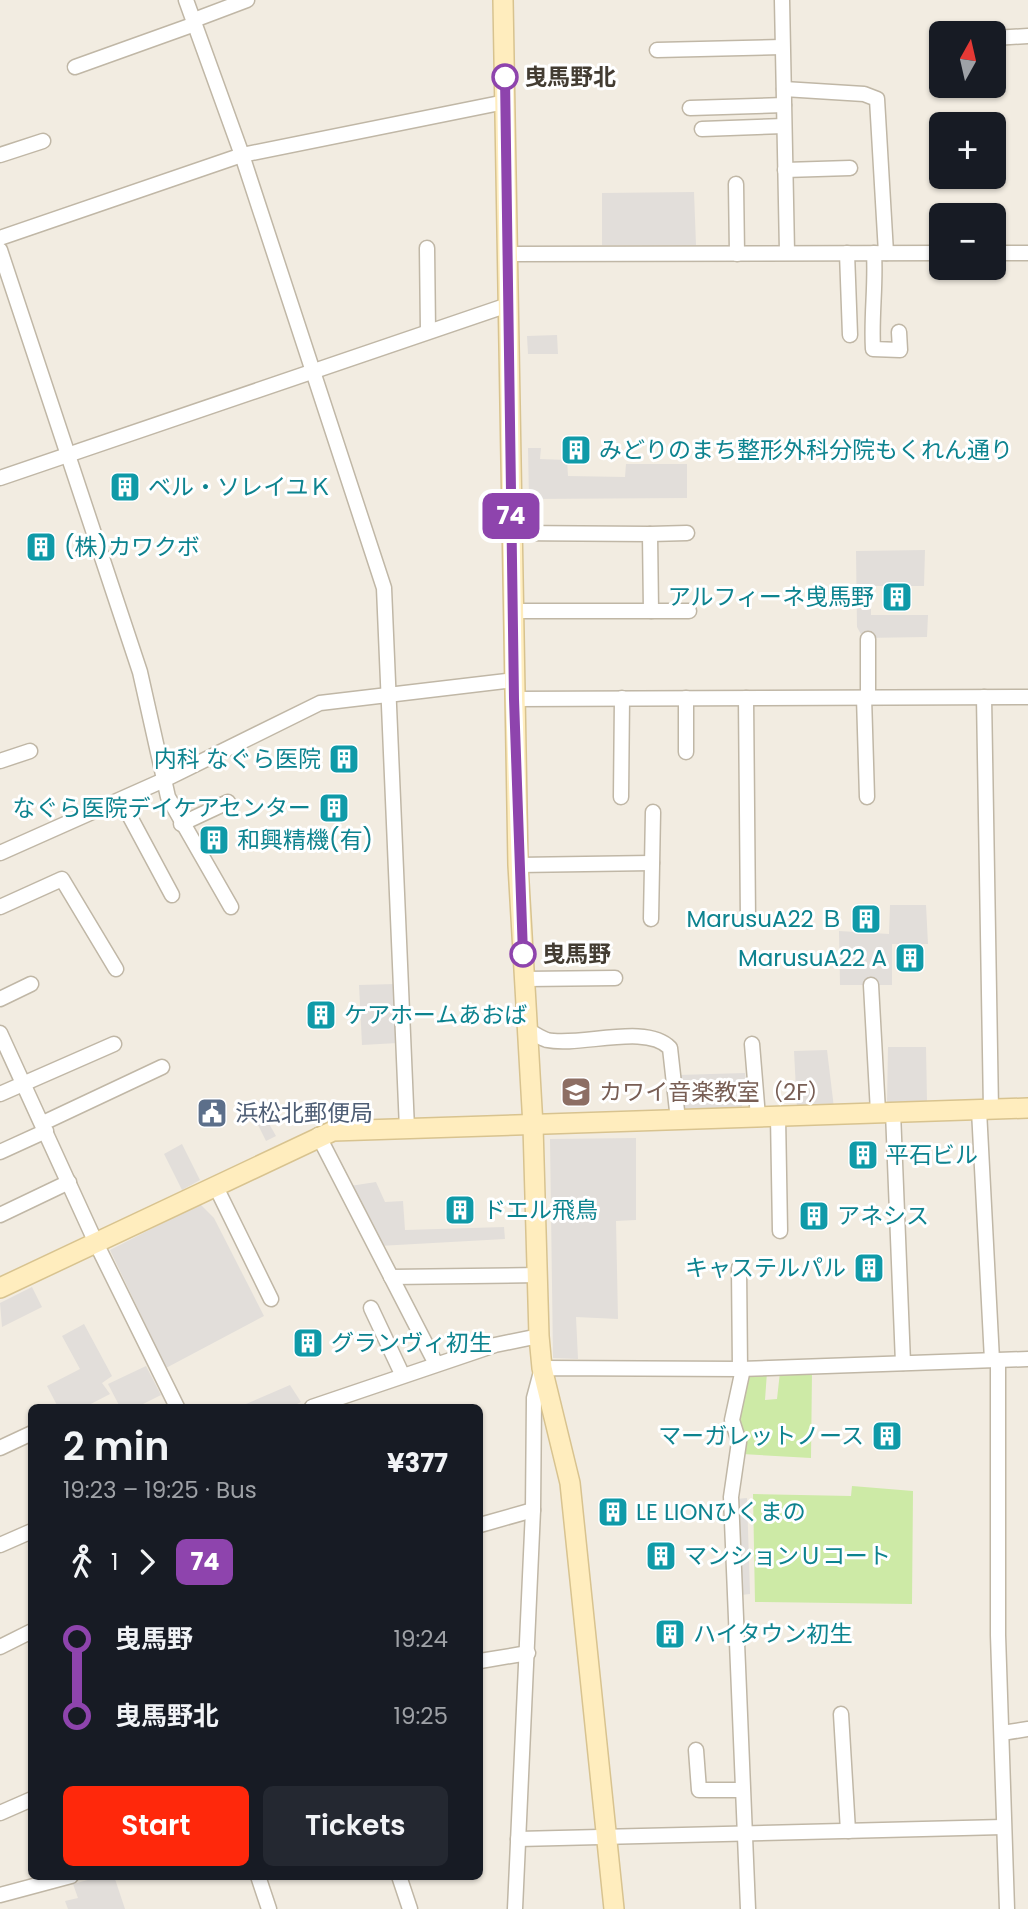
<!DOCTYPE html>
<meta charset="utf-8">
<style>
body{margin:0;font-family:Poppins,"Noto Sans JP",sans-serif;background:#242831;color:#f1f3f6;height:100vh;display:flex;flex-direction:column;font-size:26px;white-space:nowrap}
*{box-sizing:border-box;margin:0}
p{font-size:23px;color:#9ea1a6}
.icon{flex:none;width:38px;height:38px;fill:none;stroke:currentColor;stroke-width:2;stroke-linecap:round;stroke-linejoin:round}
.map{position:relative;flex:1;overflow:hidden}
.panel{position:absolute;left:28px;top:1404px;width:455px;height:476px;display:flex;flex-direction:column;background:#171b24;border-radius:10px;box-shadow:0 2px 5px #0004}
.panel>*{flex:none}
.badge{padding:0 14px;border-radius:10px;font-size:24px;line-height:46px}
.needle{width:46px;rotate:8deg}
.tools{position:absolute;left:929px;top:21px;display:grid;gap:14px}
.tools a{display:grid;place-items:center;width:77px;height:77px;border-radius:10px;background:#171b24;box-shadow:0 2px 5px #0004;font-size:35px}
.map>.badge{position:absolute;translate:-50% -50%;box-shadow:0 0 0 4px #fff}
.legs{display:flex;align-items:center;gap:10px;height:77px;padding:0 35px;font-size:23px}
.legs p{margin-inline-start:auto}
.head{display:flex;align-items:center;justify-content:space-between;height:119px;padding:0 35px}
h1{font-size:38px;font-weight:600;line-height:52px}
.cta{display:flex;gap:14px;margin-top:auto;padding:14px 35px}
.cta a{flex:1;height:80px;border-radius:10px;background:#ff280b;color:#fff;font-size:28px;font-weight:600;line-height:80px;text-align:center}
.cta a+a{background:#242831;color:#f1f3f6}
ul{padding:0 35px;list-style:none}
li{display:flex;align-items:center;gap:24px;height:77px;font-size:26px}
li i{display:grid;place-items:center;width:10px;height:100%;margin:0 9px;background:currentColor}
li i::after{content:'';width:18px;height:18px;margin:-9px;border:5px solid;border-radius:50%;background:#171b24}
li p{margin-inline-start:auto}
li:first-child i{background:linear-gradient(#0000 50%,currentColor 0)}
li:last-child i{background:linear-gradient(currentColor 50%,#0000 0)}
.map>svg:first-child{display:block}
.green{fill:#cdeaa6}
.parking{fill:#e2deda}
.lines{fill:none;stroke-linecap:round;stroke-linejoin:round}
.street-casing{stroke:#c0b7a6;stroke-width:17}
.secondary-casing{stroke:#d8c38f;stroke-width:22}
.street{stroke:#fff;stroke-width:14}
.secondary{stroke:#ffedbe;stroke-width:19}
.line-1-casing{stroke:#fff;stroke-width:16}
.line-1{stroke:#8e44ad;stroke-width:10}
.stop-1-dot{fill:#fff;stroke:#8e44ad;stroke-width:3.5}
.labels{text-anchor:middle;stroke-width:6;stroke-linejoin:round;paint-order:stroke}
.stop-label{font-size:23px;font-weight:bold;fill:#433c32;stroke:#fff;text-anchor:start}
.culture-label{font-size:23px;fill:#0d838f;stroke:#fff;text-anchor:start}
.education-label{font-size:23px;fill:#785e54;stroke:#fff;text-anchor:start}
.service-label{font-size:23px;fill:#4e5e75;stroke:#fff;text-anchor:start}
</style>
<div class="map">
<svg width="1028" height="1909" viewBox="0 0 1028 1909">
<rect width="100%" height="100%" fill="#f2ece1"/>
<g class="green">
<path d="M812 1371 811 1458 742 1454 736 1421 748 1373 767 1372 765 1400 777 1399 780 1372Z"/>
<path d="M852 1486 913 1491 912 1604 755 1602 753 1494 851 1496Z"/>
</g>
<g class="parking">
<path d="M694 192 696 245H602V193Z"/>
<path d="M557 335 558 354H528L527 336Z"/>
<path d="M528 448H541L540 459 567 460 568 476 625 477 626 464H687V498L529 499Z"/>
<path d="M925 550 924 586H866V608L871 609V615H928L927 637 863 638 857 627 856 551Z"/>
<path d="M890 905H926L928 944H892V985H840L839 931 889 934Z"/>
<path d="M395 984 398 1043 362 1045 359 985Z"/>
<path d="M888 1047H926L927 1102 887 1103Z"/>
<path d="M827 1050 834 1108 797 1109 794 1051Z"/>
<path d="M745 1073 747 1094 740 1110 685 1113 679 1104 678 1075Z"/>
<path d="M259 1106 276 1136 266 1141 251 1111Z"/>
<path d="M636 1138V1220L616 1221 618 1319 576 1317 578 1359 553 1358 550 1139Z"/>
<path d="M182 1144 200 1180 182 1190 164 1154Z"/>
<path d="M376 1182 385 1202 403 1201 405 1230 504 1227 505 1239 379 1246 350 1186Z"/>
<path d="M200 1204 214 1218 264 1316 166 1368 110 1250Z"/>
<path d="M32 1287 42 1307 2 1327 0 1303Z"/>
<path d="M84 1324 112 1376 102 1383 110 1394 85 1407H58L47 1386 80 1369 62 1336Z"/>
<path d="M146 1366 161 1395 137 1407H120L108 1384Z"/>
<path d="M290 1385 301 1402 291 1407H239Z"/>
<path d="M747 1498 750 1594 741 1595 736 1499Z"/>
<path d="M102 1876H114L125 1909H68L65 1901 78 1898 73 1884Z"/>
</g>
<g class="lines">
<g class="street-casing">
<g id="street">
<path d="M186 0 242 155 384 588 407 1129"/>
<path d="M782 0 787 252"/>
<path d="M194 20 247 0"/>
<path d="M994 38 1028 36"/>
<path d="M657 50 782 47"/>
<path d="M75 67 195 24"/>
<path d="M784 89 864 94 877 99 886 253"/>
<path d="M690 108 784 105"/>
<path d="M702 129 784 126"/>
<path d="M0 155 43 141"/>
<path d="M785 170 850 168"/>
<path d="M736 184 737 254"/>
<path d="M0 238 242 155 505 102"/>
<path d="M427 248 428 331"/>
<path d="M0 250 140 672 168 797 231 907"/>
<path d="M847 253 850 335"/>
<path d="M874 253C876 286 871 316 873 349L900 350 899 332"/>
<path d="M994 253H1028"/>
<path d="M506 254 942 253"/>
<path d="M0 478 508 305"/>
<path d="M511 533 650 534 651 611H513"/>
<path d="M650 534 687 533"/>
<path d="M651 611H689"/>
<path d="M864 697 867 797"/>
<path d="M868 697V639"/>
<path d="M984 697 991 1110"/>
<path d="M686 698V752"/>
<path d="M746 698 748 921"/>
<path d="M514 699 1028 697"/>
<path d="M0 761 30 751"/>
<path d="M621 797 622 698"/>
<path d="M121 800 172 895"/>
<path d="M181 824 228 802"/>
<path d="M0 853 164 780 320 703 514 680"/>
<path d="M518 865 652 863"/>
<path d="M0 907 62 879 116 969"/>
<path d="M651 919 653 812"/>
<path d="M525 979 615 978"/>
<path d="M871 985 878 1112"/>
<path d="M0 999 31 984"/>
<path d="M527 1030C534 1033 541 1038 547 1040 580 1047 646 1023 670 1048L678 1120"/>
<path d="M0 1033 96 1243 177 1407"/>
<path d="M752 1044 758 1117"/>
<path d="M0 1094 114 1044"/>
<path d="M979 1110 992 1360"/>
<path d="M893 1112 903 1363"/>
<path d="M778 1116 780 1231"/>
<path d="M43 1123 162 1067"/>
<path d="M318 1135 436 1364"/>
<path d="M0 1152 46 1131"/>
<path d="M215 1185 271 1299"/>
<path d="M0 1215 69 1182"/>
<path d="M739 1268 740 1369"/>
<path d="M391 1277 539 1275"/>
<path d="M371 1308 402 1374"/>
<path d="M998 1360V1635L1007 1909"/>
<path d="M743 1369 732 1420 739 1442 731 1497 748 1909"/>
<path d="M312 1407 495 1345 539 1336"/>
<path d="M0 1448 32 1433"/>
<path d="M480 1525 533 1510"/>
<path d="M0 1545 32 1531"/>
<path d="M0 1647 32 1631"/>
<path d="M480 1661 528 1653"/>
<path d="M841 1714 848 1831"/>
<path d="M1002 1733 1028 1729"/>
<path d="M696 1750 699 1790H742"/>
<path d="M0 1813 32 1799"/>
<path d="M518 1839 1003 1827"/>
<path d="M258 1876 269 1909"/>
<path d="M399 1876 410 1909"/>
<path d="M0 1895 71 1876"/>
<path d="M515 1909 533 1510 534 1398 542 1368 740 1369 1028 1359"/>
</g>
</g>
<g class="secondary-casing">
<g id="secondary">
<path d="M503 0 518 865 533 1126 539 1336 542 1368 570 1483 614 1909"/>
<path d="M0 1288 333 1131 1028 1108"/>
</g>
</g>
<use href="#street" class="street"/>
<use href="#secondary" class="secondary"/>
</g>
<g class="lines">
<g class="line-1-casing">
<path id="line-1" d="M505 77 514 699 523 954"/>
</g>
<use href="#line-1" class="line-1"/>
</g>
<defs>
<g id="building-square" transform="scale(1.575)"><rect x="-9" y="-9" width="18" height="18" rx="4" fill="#0f9aa8" stroke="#fff"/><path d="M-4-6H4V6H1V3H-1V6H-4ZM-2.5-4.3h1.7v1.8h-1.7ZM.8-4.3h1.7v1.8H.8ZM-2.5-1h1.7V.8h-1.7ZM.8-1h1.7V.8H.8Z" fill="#fff"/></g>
<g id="school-square" transform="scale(1.575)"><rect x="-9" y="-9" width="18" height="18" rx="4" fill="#8d6e63" stroke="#fff"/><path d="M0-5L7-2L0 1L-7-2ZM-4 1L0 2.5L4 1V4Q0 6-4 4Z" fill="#fff"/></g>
<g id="civic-square" transform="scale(1.575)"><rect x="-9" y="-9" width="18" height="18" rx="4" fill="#5c6f8a" stroke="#fff"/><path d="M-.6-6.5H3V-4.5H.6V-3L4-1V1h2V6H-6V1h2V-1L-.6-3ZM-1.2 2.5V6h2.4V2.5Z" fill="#fff"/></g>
</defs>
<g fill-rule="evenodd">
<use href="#building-square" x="576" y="450"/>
<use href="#building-square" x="125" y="487"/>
<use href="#building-square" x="41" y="547"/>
<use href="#building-square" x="897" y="597"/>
<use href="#building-square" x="344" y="759"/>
<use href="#building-square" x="334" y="808"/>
<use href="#building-square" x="214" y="840"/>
<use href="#building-square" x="866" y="919"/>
<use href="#building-square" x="910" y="958"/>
<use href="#building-square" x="321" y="1015"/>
<use href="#school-square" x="576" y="1092"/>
<use href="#civic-square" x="212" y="1113"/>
<use href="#building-square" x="863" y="1155"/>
<use href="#building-square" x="460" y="1210"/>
<use href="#building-square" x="814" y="1216"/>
<use href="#building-square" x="869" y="1268"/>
<use href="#building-square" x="308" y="1343"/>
<use href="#building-square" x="887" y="1436"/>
<use href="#building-square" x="613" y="1512"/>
<use href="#building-square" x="661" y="1556"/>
<use href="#building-square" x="670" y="1634"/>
</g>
<g class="stop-1-dot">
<circle cx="505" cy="77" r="12"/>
<circle cx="523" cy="954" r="12"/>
</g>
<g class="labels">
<g class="stop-label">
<text x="524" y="85">曳馬野北</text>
<text x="542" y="962">曳馬野</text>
</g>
<g class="culture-label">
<text x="599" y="458">みどりのまち整形外科分院もくれん通り</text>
<text x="148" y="495">ベル・ソレイユＫ</text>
<text x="64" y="555">(株)カワクボ</text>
<text x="874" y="605" text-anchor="end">アルフィーネ曵馬野</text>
<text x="321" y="767" text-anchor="end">内科 なぐら医院</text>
<text x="311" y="816" text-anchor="end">なぐら医院デイケアセンター</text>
<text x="237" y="848">和興精機(有)</text>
<text x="843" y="927" text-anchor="end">MarusuA22 Ｂ</text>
<text x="887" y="966" text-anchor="end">MarusuA22 A</text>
<text x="344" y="1023">ケアホームあおば</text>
<text x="886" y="1163">平石ビル</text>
<text x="483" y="1218">ドエル飛鳥</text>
<text x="837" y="1224">アネシス</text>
<text x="846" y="1276" text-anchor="end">キャステルパル</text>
<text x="331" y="1351">グランヴィ初生</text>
<text x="864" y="1444" text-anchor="end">マーガレットノース</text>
<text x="636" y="1520">LE LIONひくまの</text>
<text x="684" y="1564">マンションＵコート</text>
<text x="693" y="1642">ハイタウン初生</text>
</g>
<g class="education-label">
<text x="599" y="1100">カワイ音楽教室（2F）</text>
</g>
<g class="service-label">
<text x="235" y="1121">浜松北郵便局</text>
</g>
</g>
</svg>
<div class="tools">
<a><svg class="needle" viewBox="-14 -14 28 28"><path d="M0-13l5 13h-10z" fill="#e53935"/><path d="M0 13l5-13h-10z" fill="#9ea1a6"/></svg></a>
<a>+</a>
<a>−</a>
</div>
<b class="badge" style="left:511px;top:516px;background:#8e44ad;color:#fff">74</b>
<section class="panel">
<div class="head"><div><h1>2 min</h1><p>19:23 – 19:25 · Bus</p></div><b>¥377</b></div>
<div class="legs"><svg class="icon" aria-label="walk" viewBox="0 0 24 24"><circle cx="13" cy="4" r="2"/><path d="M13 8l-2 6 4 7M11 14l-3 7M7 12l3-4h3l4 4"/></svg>1<svg class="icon" aria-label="forward" viewBox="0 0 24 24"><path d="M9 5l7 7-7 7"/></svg><b class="badge" style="background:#8e44ad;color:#fff">74</b></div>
<ul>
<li><i style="color:#8e44ad"></i><b>曳馬野</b><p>19:24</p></li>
<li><i style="color:#8e44ad"></i><b>曳馬野北</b><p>19:25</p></li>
</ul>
<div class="cta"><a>Start</a><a>Tickets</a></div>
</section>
</div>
